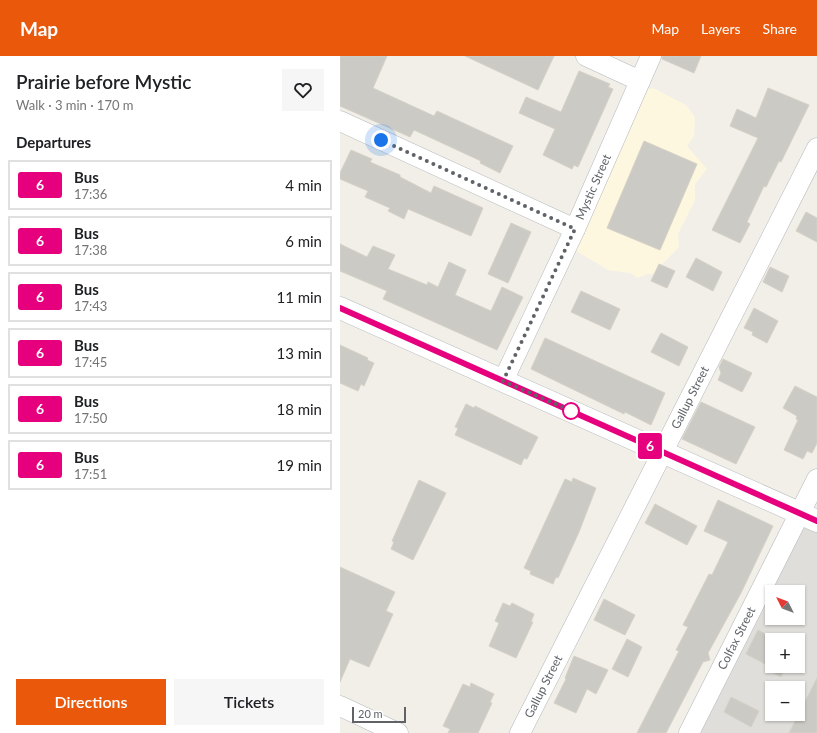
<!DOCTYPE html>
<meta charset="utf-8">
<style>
body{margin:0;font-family:Lato,sans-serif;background:#f6f6f6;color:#202124;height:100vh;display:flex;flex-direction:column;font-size:15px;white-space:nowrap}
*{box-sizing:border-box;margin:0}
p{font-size:13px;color:#757577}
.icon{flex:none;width:22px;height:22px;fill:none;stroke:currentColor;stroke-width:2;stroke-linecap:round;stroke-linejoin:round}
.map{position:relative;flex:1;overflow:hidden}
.panel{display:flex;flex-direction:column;background:#fff;width:340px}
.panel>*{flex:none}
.badge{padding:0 8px;border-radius:3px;font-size:14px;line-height:26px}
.needle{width:26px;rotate:312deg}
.controls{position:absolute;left:425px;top:529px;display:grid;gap:8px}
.controls a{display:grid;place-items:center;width:40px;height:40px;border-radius:0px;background:#fff;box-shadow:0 1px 3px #0004;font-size:20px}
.scale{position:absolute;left:12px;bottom:10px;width:54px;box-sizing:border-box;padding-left:4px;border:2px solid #5f6368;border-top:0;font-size:11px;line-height:14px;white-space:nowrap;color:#5f6368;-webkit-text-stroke:3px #fff;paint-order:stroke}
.you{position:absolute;width:20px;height:20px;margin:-10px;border:3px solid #fff;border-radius:50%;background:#1a73e8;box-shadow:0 0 0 6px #1a73e833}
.map>.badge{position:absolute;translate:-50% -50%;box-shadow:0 0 0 2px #fff}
h2{padding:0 16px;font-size:15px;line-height:36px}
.round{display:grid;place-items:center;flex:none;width:42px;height:42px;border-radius:0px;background:#f6f6f6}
.headline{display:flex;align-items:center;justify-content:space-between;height:68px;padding:0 16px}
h1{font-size:19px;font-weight:600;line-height:30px}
.action{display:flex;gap:8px;margin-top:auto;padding:8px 16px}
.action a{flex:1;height:46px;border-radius:0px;background:#ea580c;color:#fff;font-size:16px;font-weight:600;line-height:46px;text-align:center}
.action a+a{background:#f6f6f6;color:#202124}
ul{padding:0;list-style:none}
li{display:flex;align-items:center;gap:12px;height:50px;margin:0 8px 6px;padding:0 8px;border:2px solid #e0e0e0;border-radius:0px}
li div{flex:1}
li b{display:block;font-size:15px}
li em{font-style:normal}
li .badge{min-width:44px;font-weight:700;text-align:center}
header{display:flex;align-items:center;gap:24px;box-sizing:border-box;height:56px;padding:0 20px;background:#ea580c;color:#fff}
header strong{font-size:19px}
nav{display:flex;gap:22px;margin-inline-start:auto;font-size:14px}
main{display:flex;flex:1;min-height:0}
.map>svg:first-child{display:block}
.commercial{fill:#fef7e0}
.industrial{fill:#e0deda;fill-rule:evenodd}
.building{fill:#cccac5;stroke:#d6d1c6}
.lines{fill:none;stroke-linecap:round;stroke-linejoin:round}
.street-casing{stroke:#b5b8bc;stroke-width:21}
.secondary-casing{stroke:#b6babf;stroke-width:23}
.street{stroke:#fff;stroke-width:20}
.secondary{stroke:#fff;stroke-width:22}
.line-casing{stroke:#fff;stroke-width:9}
.line{stroke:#e6007e;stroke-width:6}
.walk{stroke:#5f6368;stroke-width:4;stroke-dasharray:0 7.2}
.stop-dot{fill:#fff;stroke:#e6007e;stroke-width:2}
.labels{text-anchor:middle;stroke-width:4;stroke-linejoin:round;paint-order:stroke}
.street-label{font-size:12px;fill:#5f6368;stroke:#fff}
</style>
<header>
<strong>Map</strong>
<nav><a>Map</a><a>Layers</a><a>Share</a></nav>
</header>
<main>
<section class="panel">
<div class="headline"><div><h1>Prairie before Mystic</h1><p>Walk · 3 min · 170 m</p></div><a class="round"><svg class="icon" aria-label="heart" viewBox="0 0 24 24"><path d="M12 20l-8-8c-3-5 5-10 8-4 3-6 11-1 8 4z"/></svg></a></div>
<h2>Departures</h2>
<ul>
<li><span class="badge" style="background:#e6007e;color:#fff">6</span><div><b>Bus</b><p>17:36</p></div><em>4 min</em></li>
<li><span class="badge" style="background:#e6007e;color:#fff">6</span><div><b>Bus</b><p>17:38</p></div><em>6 min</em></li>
<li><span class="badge" style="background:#e6007e;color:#fff">6</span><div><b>Bus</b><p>17:43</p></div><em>11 min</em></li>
<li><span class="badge" style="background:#e6007e;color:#fff">6</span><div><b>Bus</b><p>17:45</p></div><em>13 min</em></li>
<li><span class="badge" style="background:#e6007e;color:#fff">6</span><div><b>Bus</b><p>17:50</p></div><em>18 min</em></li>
<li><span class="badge" style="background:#e6007e;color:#fff">6</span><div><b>Bus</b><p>17:51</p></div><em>19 min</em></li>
</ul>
<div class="action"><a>Directions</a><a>Tickets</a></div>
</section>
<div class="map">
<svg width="477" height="677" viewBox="0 0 477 677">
<rect width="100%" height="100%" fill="#f1efe8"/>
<path class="commercial" d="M313 32 346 49 355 61 354 80 347 90 367 113 355 128V144L338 178 339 191 313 218H307L298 222 290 217 268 214 233 193 308 33Z"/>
<path class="industrial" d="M458 462 477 468V677H349ZM432 536H458V562H432ZM432 584H458V610H432ZM432 632H458V658H432Z"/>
<g class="building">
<path d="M0 0H47L33 32 94 60 97 55 173 90 160 117 140 107 141 105 74 74 70 81 0 50Z"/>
<path d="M125 0H214L198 34Z"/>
<path d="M322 0H361L354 17 322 3Z"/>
<path d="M239 15 270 28 268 31 273 33 238 111 234 109 232 113 203 99 215 73 179 57 186 41 221 56Z"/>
<path d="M428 32 469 49 441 106 439 105 426 131 424 130 407 166 410 168 400 187 372 174 418 82 390 70 397 53 416 62Z"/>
<path d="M304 85 357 108 320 194 267 172Z"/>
<path d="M11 94 32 103 30 106 60 119V121L91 137 94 130 143 152 131 180 68 153 64 163 48 155 50 152 25 141 28 135 0 123V117Z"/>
<path d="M466 156 477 162V186L456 175Z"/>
<path d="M171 167 191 176 168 227 148 218Z"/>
<path d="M0 188 27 201 33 190 55 199 48 213 87 229 88 226 98 231 109 206 126 214 115 239 151 255 162 231 183 241 157 294 43 243 47 235 0 215Z"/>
<path d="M356 202 382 216 373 235 346 221Z"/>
<path d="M319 208 335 215 327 232 311 225Z"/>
<path d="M430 211 449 220 442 236 423 226Z"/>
<path d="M241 235 280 253 270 274 231 256Z"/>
<path d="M414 252 438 265 427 287 412 279 413 276 404 272Z"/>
<path d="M321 277 348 291 339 310 311 296Z"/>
<path d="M205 282 325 337 311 369 285 356 284 358 191 313Z"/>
<path d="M0 289 28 302 27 304 34 307 24 330 21 328 18 335 0 327Z"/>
<path d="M383 303 412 317 402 336 378 324 381 317 379 311Z"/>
<path d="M455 330 477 341V387L472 397 467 395 463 403 444 394 458 364 456 363 457 360 443 352Z"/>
<path d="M361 346 415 371 396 408 342 383Z"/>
<path d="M126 348 134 352 135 350 198 381 187 403 184 402 181 409 115 379 118 372 115 371Z"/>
<path d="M233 422 256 432 239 476 218 522 216 521 213 528 190 518 191 515 184 512 225 423 232 426Z"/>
<path d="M79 424 106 437 73 504 51 493 54 486 52 485Z"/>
<path d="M378 444 433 470 401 537 368 597 370 604 363 606 326 677H297L339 595 336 594 348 571 343 569 369 518 372 519 388 486 364 475Z"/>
<path d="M315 448 357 470 347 489 305 467Z"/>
<path d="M0 511 55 536 46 555 53 558 29 611 10 603 0 626Z"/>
<path d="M264 543 295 559 285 579 254 564Z"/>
<path d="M163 547 170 550 172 547 194 558 191 566H193L176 602 149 590 159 567 155 565Z"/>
<path d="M418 574 437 584H432V610H446L441 621 425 613 427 609 406 598Z"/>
<path d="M287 583 302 591 288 621 272 613Z"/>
<path d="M234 600 268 614 256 638 247 633 236 657 214 647 226 623 225 622Z"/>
<path d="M477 622V677H449Z"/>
<path d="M131 627 154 638 150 646 152 647 138 677H108L110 673 103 670 123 628 130 631Z"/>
<path d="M391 641 419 655 411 671 384 656Z"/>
</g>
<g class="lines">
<g class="street-casing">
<g id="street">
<path d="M246 0 300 25"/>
<path d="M0 65 235 173"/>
<path id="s1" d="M163 325 235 173 311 0"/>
<path d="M0 650 58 677"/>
<path id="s2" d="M180 677 477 92"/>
<path id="s3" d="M349 677 477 423"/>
</g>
</g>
<g class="secondary-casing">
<path id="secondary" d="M0 252 477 465"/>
</g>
<use href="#street" class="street"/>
<use href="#secondary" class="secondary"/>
</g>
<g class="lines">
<g class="line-casing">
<path id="line" d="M0 252 477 465"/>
</g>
<use href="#line" class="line"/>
<path class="walk" d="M41 84 235 173 163 325 236 357 231 355"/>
</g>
<circle class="stop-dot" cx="231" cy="355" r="8"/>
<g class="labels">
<g class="street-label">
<text dy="4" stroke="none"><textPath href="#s1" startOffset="214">Mystic Street</textPath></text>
<text dy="4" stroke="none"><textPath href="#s2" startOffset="376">Gallup Street</textPath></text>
<text dy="4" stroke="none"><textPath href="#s3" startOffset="106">Colfax Street</textPath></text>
<text dy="4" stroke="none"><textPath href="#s2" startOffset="52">Gallup Street</textPath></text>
</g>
</g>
</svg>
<div class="controls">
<a><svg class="needle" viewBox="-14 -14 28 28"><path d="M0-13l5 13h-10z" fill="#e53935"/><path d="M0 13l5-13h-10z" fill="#757577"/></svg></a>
<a>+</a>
<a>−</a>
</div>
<div class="scale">20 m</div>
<div class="you" style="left:41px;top:84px"></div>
<b class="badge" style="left:310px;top:390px;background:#e6007e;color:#fff">6</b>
</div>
</main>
